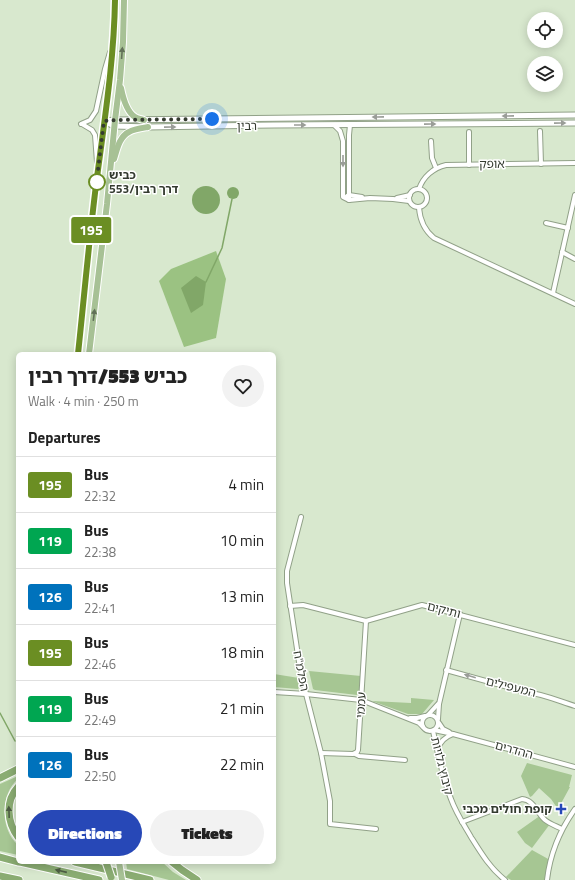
<!DOCTYPE html>
<meta charset="utf-8">
<style>
body{margin:0;font-family:"Titillium Web","Noto Sans Hebrew",sans-serif;background:#f2f2f2;color:#222;height:100vh;display:flex;flex-direction:column;font-size:15px;white-space:nowrap}
*{box-sizing:border-box;margin:0}
p{font-size:13px;color:#767676}
.icon{flex:none;width:22px;height:22px;fill:none;stroke:currentColor;stroke-width:2;stroke-linecap:round;stroke-linejoin:round}
.map{position:relative;flex:1;overflow:hidden}
.sheet{position:absolute;left:16px;top:352px;width:260px;height:512px;display:flex;flex-direction:column;background:#fff;border-radius:6px;box-shadow:0 2px 10px #0003}
.sheet>*{flex:none}
.badge{padding:0 8px;border-radius:3px;font-size:14px;line-height:26px}
.controls{position:absolute;left:527px;top:12px;display:grid;gap:8px}
.controls a{display:grid;place-items:center;width:36px;height:36px;border-radius:50%;background:#fff;box-shadow:0 2px 10px #0003;font-size:20px}
.you{position:absolute;width:20px;height:20px;margin:-10px;border:3px solid #fff;border-radius:50%;background:#1a73e8;box-shadow:0 0 0 6px #1a73e833}
.map>.badge{position:absolute;translate:-50% -50%;box-shadow:0 0 0 2px #fff}
h2{padding:0 12px;font-size:15px;line-height:36px}
.round{display:grid;place-items:center;flex:none;width:42px;height:42px;border-radius:21px;background:#f2f2f2}
.headline{display:flex;align-items:center;justify-content:space-between;height:68px;padding:0 12px}
h1{font-size:19px;font-weight:800;line-height:30px}
.primary-button{display:flex;gap:8px;margin-top:auto;padding:8px 12px}
.primary-button a{flex:1;height:46px;border-radius:24px;background:#2748b7;color:#fff;font-size:16px;font-weight:800;line-height:46px;text-align:center}
.primary-button a+a{background:#f2f2f2;color:#222}
ul{padding:0;list-style:none}
li{display:flex;align-items:center;gap:12px;height:56px;padding:0 12px;border-top:1px solid #e0e0e0}
li div{flex:1}
li b{display:block;font-size:15px}
li em{font-style:normal}
li .badge{min-width:44px;font-weight:700;text-align:center}
.map>svg:first-child{display:block}
.green{fill:#a6c693}
.forest{fill:#9bc282}
.water{fill:#81a768}
.lines{fill:none;stroke-linecap:round;stroke-linejoin:round}
.stream{stroke:#81a768;stroke-width:1.5}
.minor-casing{stroke:#91a188;stroke-width:6}
.tertiary-casing{stroke:#91a188;stroke-width:7}
.primary-casing{stroke:#fff;stroke-width:8}
.trunk-casing{stroke:#fff;stroke-width:9}
.minor{stroke:#fff;stroke-width:4}
.tertiary{stroke:#fff;stroke-width:5}
.primary{stroke:#a7c195;stroke-width:6}
.trunk{stroke:#8aac72;stroke-width:7}
.primary-bridge-casing{stroke:#fff;stroke-width:8;stroke-linecap:butt}
.trunk-bridge-casing{stroke:#fff;stroke-width:9;stroke-linecap:butt}
.primary-bridge{stroke:#a7c195;stroke-width:6}
.trunk-bridge{stroke:#8aac72;stroke-width:7}
.oneway{fill:#627158}
.oneway2{fill:#9a9d98}
.oneway3{fill:#4e5d44}
.line-casing{stroke:#fff;stroke-width:9}
.line{stroke:#6b8e23;stroke-width:6}
.walk{stroke:#343b30;stroke-width:4;stroke-dasharray:0 7.2}
.stop-dot{fill:#fff;stroke:#6b8e23;stroke-width:2}
.poi-dot{fill:#2748b7;stroke:#fff;stroke-width:1.5}
.labels{text-anchor:middle;stroke-width:3;stroke-linejoin:round;paint-order:stroke}
.street-label{font-size:12px;fill:#343b30;stroke:#fff}
.stop-label{font-size:12px;font-weight:bold;fill:#343b30;stroke:#fff;text-anchor:start}
.poi-label{font-size:12px;font-weight:bold;fill:#343b30;stroke:#fff;text-anchor:end}
</style>
<div class="map">
<svg width="575" height="880" viewBox="0 0 575 880">
<rect width="100%" height="100%" fill="#d8e8ce"/>
<g class="green">
<path d="M309 671 361 676 359 692 357 695 315 690 313 689Z"/>
<path d="M274 674 299 678C301 683 301 685 298 689L274 687Z"/>
<path d="M411 698 434 700 422 714H408L372 701 411 703Z"/>
<path d="M527 763 572 775 569 787H570L558 809 551 799 539 788 532 796 530 797 521 776Z"/>
<path d="M18 776V779C0 794 0 829 18 845V855L0 851V784Z"/>
<path d="M541 815 550 824 532 848 525 843 517 832Z"/>
<path d="M532 850 550 860 546 880H511L506 877Z"/>
<path d="M126 862H162L173 872 186 880H169L127 869Z"/>
</g>
<path class="forest" d="M216 251 226 279 216 338 184 347 159 281 171 269Z"/>
<g class="water">
<circle cx="206" cy="200" r="14"/>
<circle cx="233" cy="193" r="6"/>
<path d="M196 276 206 282 203 305 191 313 181 288Z"/>
</g>
<g class="lines">
<g class="stream">
<path d="M206 282 222 248 232 199"/>
<path d="M0 713 15 741"/>
</g>
<g class="minor-casing">
<g id="minor">
<path d="M81 124 90 120 96 111 105 69 110 52"/>
<path d="M82 124 92 130 95 135 97 162"/>
<path d="M334 125 340 131 343 141V197L349 200 370 198 393 199 409 201"/>
<path d="M540 131 541 164"/>
<path d="M469 132V165"/>
<path d="M431 141 432 158 436 168"/>
<circle cx="418" cy="198" r="9"/>
<path d="M419 189C423 177 433 168 446 165L575 163"/>
<path d="M347 196 349 195 362 197"/>
<path d="M397 198 410 195"/>
<path d="M349 200V135L350 125"/>
<path d="M419 208C420 220 424 230 434 238L575 304"/>
<path d="M546 223 568 228"/>
<path d="M562 252 575 259"/>
<path d="M553 293 575 195"/>
<path d="M301 517 287 571V583L299 662 306 694 321 753 330 801V824L376 829"/>
<path d="M290 606 303 605 366 621 422 605 575 645"/>
<path d="M446 670 526 692C543 694 559 701 575 706"/>
<path d="M274 692 306 694 361 700 419 723 423 727"/>
<circle cx="430" cy="723" r="8"/>
<path d="M428 715 438 704"/>
<path d="M410 718H417L425 716"/>
<path d="M438 719 439 704 460 614"/>
<path d="M439 723 443 729 449 732"/>
<path d="M434 730 453 734 575 767"/>
<path d="M433 731C438 753 442 777 451 799 456 813 464 825 471 837 481 853 490 868 505 880"/>
<path d="M438 749C440 741 445 737 453 734"/>
<path d="M321 753 353 754 357 752 358 750 366 621"/>
<path d="M355 754 359 756 405 760"/>
<path d="M462 822 522 799C534 800 537 813 545 820 550 824 556 826 562 829"/>
<path d="M547 880C550 854 560 830 575 809"/>
</g>
</g>
<g class="tertiary-casing">
<g id="tertiary">
<path d="M104 121 114 126 148 127 274 125 575 123"/>
<path d="M104 121 115 120 575 115"/>
</g>
</g>
<g class="primary-casing">
<g id="primary">
<path d="M121 88C123 98 127 112 135 117 138 119 141 119 144 120"/>
<path d="M114 159C117 150 119 137 129 132 134 129 142 128 148 127"/>
<path d="M78 354C84 298 89 241 96 185 104 124 114 62 115 0"/>
<path d="M89 354 107 204 115 120 120 80 123 42 124 0"/>
</g>
</g>
<g class="trunk-casing">
<g id="trunk">
<path d="M0 778 18 769"/>
<path d="M18 787C5 801 7 822 18 837"/>
<path d="M0 857 18 862"/>
<path d="M20 862 99 880"/>
<path d="M75 862 150 880"/>
<path d="M172 862 182 870 197 880"/>
<path d="M0 876 19 880"/>
</g>
</g>
<use href="#minor" class="minor"/>
<use href="#tertiary" class="tertiary"/>
<use href="#primary" class="primary"/>
<use href="#trunk" class="trunk"/>
<g class="primary-bridge-casing">
<path id="primary-bridge" d="M119 862 122 880"/>
</g>
<g class="trunk-bridge-casing">
<path id="trunk-bridge" d="M106 862 111 877"/>
</g>
<use href="#primary-bridge" class="primary-bridge"/>
<use href="#trunk-bridge" class="trunk-bridge"/>
</g>
<defs><path id="oneway-solid" d="M-6-.8H1V-3.2L6.5 0L1 3.2V.8H-6Z"/></defs>
<g class="oneway">
<use href="#oneway-solid" transform="translate(122 53) rotate(-86)"/>
<use href="#oneway-solid" transform="translate(94 315) rotate(-83)"/>
</g>
<g class="oneway2">
<use href="#oneway-solid" transform="translate(508 116) rotate(179)"/>
<use href="#oneway-solid" transform="translate(378 117) rotate(179)"/>
<use href="#oneway-solid" transform="translate(560 123) rotate(-1)"/>
<use href="#oneway-solid" transform="translate(430 124) rotate(-1)"/>
<use href="#oneway-solid" transform="translate(300 125)"/>
<use href="#oneway-solid" transform="translate(170 127) rotate(-1)"/>
<use href="#oneway-solid" transform="translate(343 161) rotate(90)"/>
<use href="#oneway-solid" transform="translate(470 676) rotate(-164)"/>
</g>
<g class="oneway3">
<use href="#oneway-solid" transform="translate(9 812) rotate(-92)"/>
<use href="#oneway-solid" transform="translate(61 871) rotate(-167)"/>
</g>
<g class="lines">
<g class="line-casing">
<path id="line" d="M78 354C84 298 89 241 96 185 104 123 114 62 115 0"/>
</g>
<use href="#line" class="line"/>
<path class="walk" d="M97 182 96 186 104 121 115 120 212 119"/>
</g>
<circle class="stop-dot" cx="97" cy="182" r="8"/>
<path class="poi-dot" d="M559 803h4v4h4v4h-4v4h-4v-4h-4v-4h4z"/>
<g class="labels">
<g class="street-label">
<text transform="translate(247 126) rotate(-1)" y="4">רבין</text>
<text transform="translate(492 164) rotate(-1)" y="4">אופק</text>
<text transform="translate(444 610) rotate(14)" y="4">ותיקים</text>
<text transform="translate(301 671) rotate(79)" y="4">הפלמ"ח</text>
<text transform="translate(511 687) rotate(14)" y="4">המעפילים</text>
<text transform="translate(361 705) rotate(-87)" y="4">עממי</text>
<text transform="translate(514 750) rotate(15)" y="4">ההדרים</text>
<text transform="translate(442 766) rotate(76)" y="4">קיבוץ גלויות</text>
</g>
<g class="stop-label">
<text x="109" y="179">כביש<tspan x="109" dy="14">553/דרך רבין</tspan></text>
</g>
<g class="poi-label">
<text x="552" y="813">קופת חולים מכבי</text>
</g>
</g>
</svg>
<div class="controls">
<a><svg class="icon" aria-label="locate" viewBox="0 0 24 24"><circle cx="12" cy="12" r="6"/><path d="M12 2v4M12 18v4M2 12h4M18 12h4"/></svg></a>
<a><svg class="icon" aria-label="layers" viewBox="0 0 24 24"><path d="M12 4l9 5-9 5-9-5zM3 14l9 5 9-5"/></svg></a>
</div>
<div class="you" style="left:212px;top:119px"></div>
<b class="badge" style="left:91px;top:230px;background:#6b8e23;color:#fff">195</b>
<section class="sheet">
<div class="headline"><div><h1>כביש 553/דרך רבין</h1><p>Walk · 4 min · 250 m</p></div><a class="round"><svg class="icon" aria-label="heart" viewBox="0 0 24 24"><path d="M12 20l-8-8c-3-5 5-10 8-4 3-6 11-1 8 4z"/></svg></a></div>
<h2>Departures</h2>
<ul>
<li><span class="badge" style="background:#6b8e23;color:#fff">195</span><div><b>Bus</b><p>22:32</p></div><em>4 min</em></li>
<li><span class="badge" style="background:#00a651;color:#fff">119</span><div><b>Bus</b><p>22:38</p></div><em>10 min</em></li>
<li><span class="badge" style="background:#0072bc;color:#fff">126</span><div><b>Bus</b><p>22:41</p></div><em>13 min</em></li>
<li><span class="badge" style="background:#6b8e23;color:#fff">195</span><div><b>Bus</b><p>22:46</p></div><em>18 min</em></li>
<li><span class="badge" style="background:#00a651;color:#fff">119</span><div><b>Bus</b><p>22:49</p></div><em>21 min</em></li>
<li><span class="badge" style="background:#0072bc;color:#fff">126</span><div><b>Bus</b><p>22:50</p></div><em>22 min</em></li>
</ul>
<div class="primary-button"><a>Directions</a><a>Tickets</a></div>
</section>
</div>
